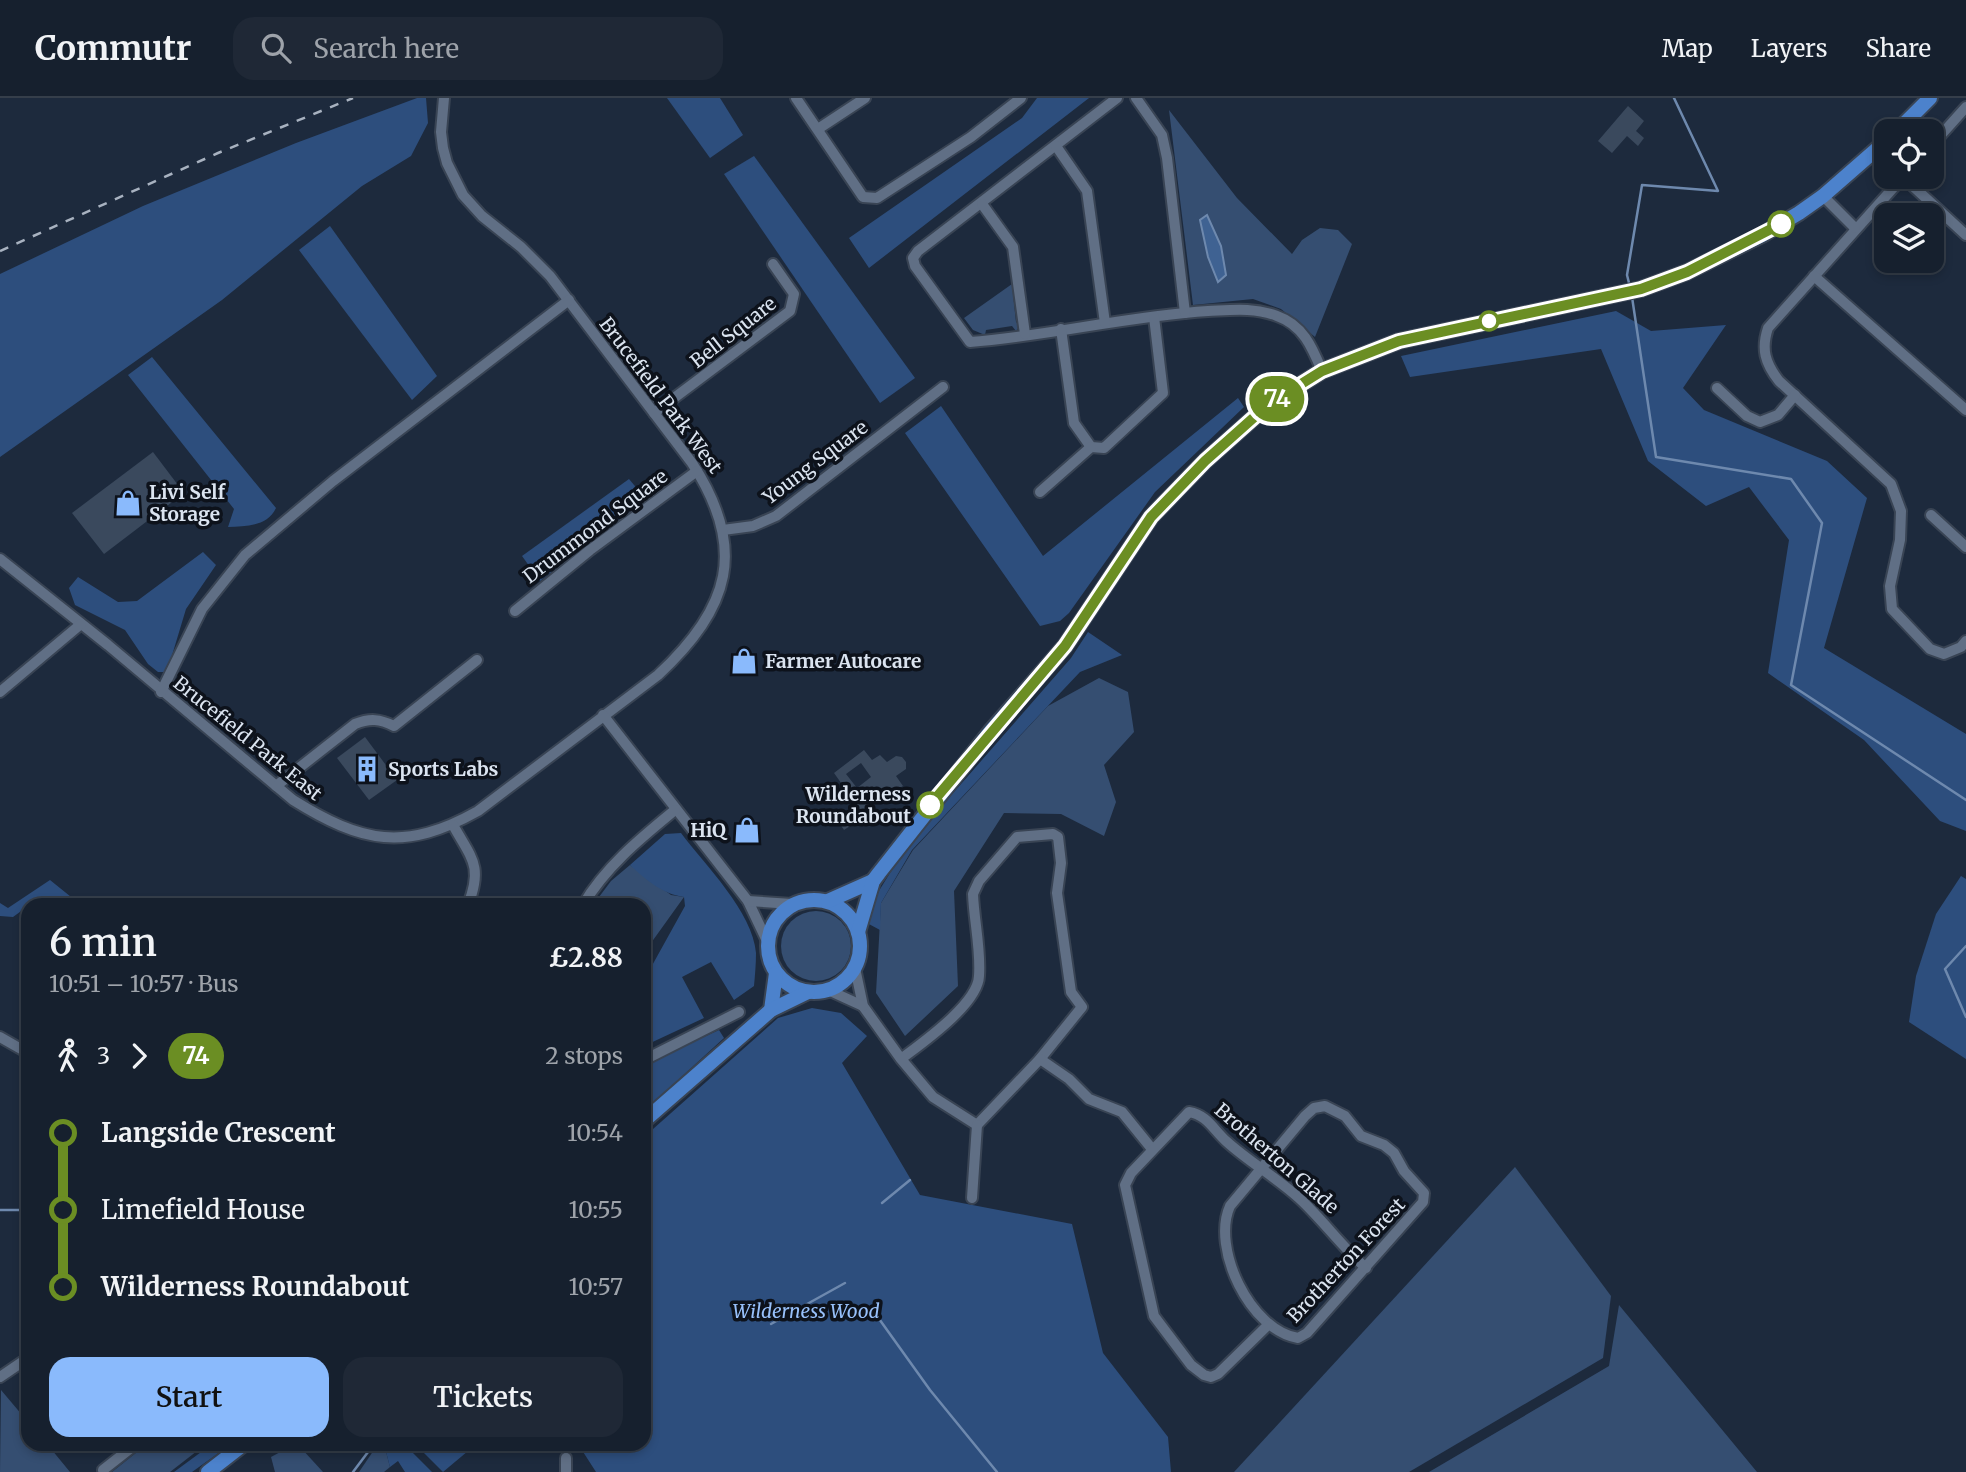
<!DOCTYPE html>
<meta charset="utf-8">
<style>
body{margin:0;font-family:Merriweather,serif;background:#1f2836;color:#f1f3f6;height:100vh;display:flex;flex-direction:column;font-size:26px;white-space:nowrap}
*{box-sizing:border-box;margin:0}
p{font-size:23px;color:#9ea3aa}
.icon{flex:none;width:38px;height:38px;fill:none;stroke:currentColor;stroke-width:2;stroke-linecap:round;stroke-linejoin:round}
.map{position:relative;flex:1;overflow:hidden}
.panel{position:absolute;left:21px;top:800px;width:630px;height:553px;display:flex;flex-direction:column;background:#16202e;border-radius:21px;box-shadow:0 4px 10px #0003,0 0 0 2px #353e4a}
.panel>*{flex:none}
.badge{padding:0 14px;border-radius:23px;font-size:24px;line-height:46px}
.fabs{position:absolute;left:1874px;top:21px;display:grid;gap:14px}
.fabs a{display:grid;place-items:center;width:70px;height:70px;border-radius:14px;background:#16202e;box-shadow:0 4px 10px #0003,0 0 0 2px #353e4a;font-size:35px}
.map>.badge{position:absolute;translate:-50% -50%;box-shadow:0 0 0 4px #fff}
.legs{display:flex;align-items:center;gap:10px;height:77px;padding:0 28px;font-size:23px}
.legs p{margin-inline-start:auto}
.head{display:flex;align-items:center;justify-content:space-between;height:119px;padding:0 28px}
h1{font-size:38px;font-weight:600;line-height:52px}
.button{display:flex;gap:14px;margin-top:auto;padding:14px 28px}
.button a{flex:1;height:80px;border-radius:21px;background:#8abafc;color:#111;font-size:28px;font-weight:600;line-height:80px;text-align:center}
.button a+a{background:#1f2836;color:#f1f3f6}
ul{padding:0 28px;list-style:none}
li{display:flex;align-items:center;gap:24px;height:77px;font-size:26px}
li i{display:grid;place-items:center;width:10px;height:100%;margin:0 9px;background:currentColor}
li i::after{content:'';width:18px;height:18px;margin:-9px;border:5px solid;border-radius:50%;background:#16202e}
li p{margin-inline-start:auto}
li:first-child i{background:linear-gradient(#0000 50%,currentColor 0)}
li:last-child i{background:linear-gradient(currentColor 50%,#0000 0)}
header{display:flex;align-items:center;gap:42px;box-sizing:border-box;height:98px;padding:0 35px;background:#16202e;border-bottom:2px solid #353e4a}
header strong{font-size:33px}
nav{display:flex;gap:38px;margin-inline-start:auto;font-size:24px}
.search{width:490px;height:63px;background:#1f2836;display:flex;align-items:center;gap:18px;box-sizing:border-box;padding:0 24px;border-radius:21px;color:#9ea3aa;font-size:26px}
.map>svg:first-child{display:block}
.green{fill:#354e71}
.forest{fill:#2d4e7d}
.water{fill:#3f6292;stroke:#6e89ae;stroke-width:2}
.lines{fill:none;stroke-linecap:round;stroke-linejoin:round}
.stream{stroke:#6e89ae;stroke-width:2.5}
.building{fill:#3a495d;fill-rule:evenodd}
.minor-casing{stroke:#394454;stroke-width:14}
.major-casing{stroke:#394454;stroke-width:18}
.minor{stroke:#606f85;stroke-width:10}
.major{stroke:#4c82cc;stroke-width:14}
.rail{stroke:#a8b2c0;stroke-width:2.5;stroke-dasharray:9 9;stroke-linecap:butt}
.line-1-casing{stroke:#fff;stroke-width:16}
.line-1{stroke:#6b8e23;stroke-width:10}
.stop-1-dot{fill:#fff;stroke:#6b8e23;stroke-width:3.5}
.labels{text-anchor:middle;stroke-width:7;stroke-linejoin:round;paint-order:stroke}
.street-label{font-size:19px;fill:#dbe4f0;stroke:#0d121b}
.poi-label{font-size:19px;font-weight:bold;fill:#dbe4f0;stroke:#0d121b;text-anchor:start}
.stop-label{font-size:19px;font-weight:bold;fill:#dbe4f0;stroke:#0d121b;text-anchor:end}
.park-label{font-size:19px;font-style:italic;fill:#97c0fa;stroke:#0d121b}
</style>
<header>
<strong>Commutr</strong>
<div class="search"><svg class="icon" aria-label="search" viewBox="0 0 24 24"><circle cx="10" cy="10" r="6"/><path d="M15 15l6 6"/></svg>Search here</div>
<nav><a>Map</a><a>Layers</a><a>Share</a></nav>
</header>
<div class="map">
<svg width="1966" height="1374" viewBox="0 0 1966 1374">
<rect width="100%" height="100%" fill="#1d2a3d"/>
<g class="green">
<path d="M1169 12 1237 100 1292 156 1302 142 1320 130 1338 132 1352 146 1315 239 1281 211 1253 201 1193 207Z"/>
<path d="M1012 186 1016 224 1020 228 1016 233 1012 228 986 232 985 237 973 232 964 220Z"/>
<path d="M1099 580 1128 594 1134 634 1104 667 1116 704 1104 738 1061 716 1004 715 954 793 958 888 905 938 876 895 881 805 913 752 1048 608Z"/>
<path d="M630 767 671 797 684 799 651 845 644 866V807H593L611 783Z"/>
<circle cx="816" cy="848" r="35"/>
<path d="M1515 1069 1611 1198 1603 1260 1409 1374H1234Z"/>
<path d="M1619 1207 1757 1374H1429L1609 1268Z"/>
<path d="M1 1292 28 1324V1346H47L70 1374H0Z"/>
<path d="M147 1346H206L170 1374H112Z"/>
<path d="M378 1346H384L390 1369 384 1374H359Z"/>
<path d="M301 1350 323 1374H275L271 1359 284 1352Z"/>
</g>
<g class="forest">
<path d="M417 0H426L428 25 411 58 362 88 222 202 0 359V176L143 108 296 45Z"/>
<path d="M667 0H720L743 37 710 60Z"/>
<path d="M1037 0H1089L869 170 849 140 1022 20Z"/>
<path d="M754 58 915 280 880 305 724 76Z"/>
<path d="M330 128 437 278 412 302 299 152Z"/>
<path d="M1616 213 1651 233 1726 227 1683 290 1704 312 1827 363 1867 400 1824 550 1966 636V733L1940 723 1864 642 1768 575 1789 442 1749 389 1706 408 1648 363 1601 251 1410 279 1401 258Z"/>
<path d="M152 259 276 410C267 429 245 428 228 429L234 411 128 277Z"/>
<path d="M1238 300 1244 309 1155 394 1069 515 1060 523 1040 528 905 335 941 308 1043 458Z"/>
<path d="M629 381 645 400 540 483 522 458Z"/>
<path d="M203 454 216 467 186 511 167 574H158L148 566 125 532 75 507 69 490 78 479 118 504 137 503Z"/>
<path d="M1088 534 1122 557 1080 574 912 752 881 805 880 832 867 825 877 796 906 749 1071 560Z"/>
<path d="M681 735C705 767 753 814 756 855 756 866 755 877 754 888L734 902 711 864 682 879 704 920 644 948V882L685 808 684 799C662 796 645 781 630 767L665 736Z"/>
<path d="M1961 778 1966 781V961L1909 924 1916 878 1936 816Z"/>
<path d="M50 782 81 807H45L35 803 13 819 0 818V805L8 810Z"/>
<path d="M812 910 841 915 867 938 842 965 920 1097 1072 1126 1103 1255 1168 1339 1171 1374H596L578 1346H644V1039L778 920Z"/>
<path d="M719 932 724 940 644 1013V966Z"/>
<path d="M212 1346H224L227 1349 192 1374H174Z"/>
<path d="M384 1346H404L432 1374H405L398 1363 390 1369Z"/>
<path d="M415 1346H468V1353L443 1374Z"/>
</g>
<path class="water" d="M1207 117 1221 148 1226 177 1218 184 1208 159 1200 122Z"/>
<g class="lines">
<g class="stream">
<path d="M1630 189 1627 177 1642 87 1718 93 1674 0"/>
<path d="M1632 199 1656 359 1791 381 1822 425 1791 587 1966 702"/>
<path d="M1966 848 1945 871 1966 919"/>
<path d="M882 1105 910 1082"/>
<path d="M0 1112H28"/>
<path d="M872 1211 930 1292 997 1374"/>
<path d="M771 1226 845 1185"/>
<path d="M353 1374 374 1346"/>
</g>
</g>
<g class="building">
<path d="M1628 8 1644 23 1636 33 1644 40 1638 48 1627 38 1612 55 1598 43Z"/>
<path d="M153 354 184 395 104 456 72 415Z"/>
<path d="M365 639 397 682 369 702 337 660Z"/>
<path d="M864 652 872 662 880 657 887 664 896 658 902 659 906 664V671L896 678 903 688 877 703 863 715 865 718 844 732 836 720 856 706 834 675ZM861 665 871 679 857 690 846 676Z"/>
</g>
<g class="lines">
<g class="minor-casing">
<g id="minor">
<path d="M796 0 863 99 877 100 971 39 1021 0"/>
<path d="M1117 0 918 153 913 160 915 168 970 244C1049 238 1128 218 1208 213 1231 212 1254 209 1277 218 1303 227 1312 249 1322 273"/>
<path d="M1136 0 1162 37 1167 60 1185 215"/>
<path d="M818 31 865 0"/>
<path d="M1932 47 1966 9"/>
<path d="M1056 48 1087 93 1105 225"/>
<path d="M1903 79 1768 230C1761 251 1765 265 1779 283L1891 386 1901 413 1900 442 1890 488 1892 511 1930 551 1944 556 1961 549 1966 543"/>
<path d="M1903 79 1966 137"/>
<path d="M1823 98 1855 130"/>
<path d="M982 106 1013 149 1025 236"/>
<path d="M1814 178 1966 312"/>
<path d="M1061 231 1074 325 1091 349 1104 350 1163 295 1154 219"/>
<path d="M1717 290 1747 318 1760 324 1778 317 1795 297"/>
<path d="M654 315 790 213 794 196 773 166"/>
<path d="M1040 394 1091 349"/>
<path d="M1931 417 1966 449"/>
<path d="M723 432 753 428 776 418 943 289"/>
<path d="M0 461 108 547 293 702C362 745 405 754 478 713L658 577C730 510 748 451 692 365L550 178 521 149 482 118 463 97 447 65 443 50 441 34 444 0"/>
<path d="M515 513 590 452 697 373"/>
<path d="M0 594 81 526"/>
<path d="M161 594 202 511 245 457 333 383 569 202"/>
<path d="M603 617 748 803 767 843"/>
<path d="M276 688 355 626C370 620 380 621 394 628L477 562"/>
<path d="M453 727C472 761 483 768 468 807"/>
<path d="M748 803 792 806"/>
<path d="M583 807C606 768 641 740 675 712"/>
<path d="M855 870 863 908 901 961 933 999 977 1027 1040 961 1082 909 1071 894 1057 795 1061 765 1058 739 1053 736 1017 739 979 783 973 796C974 823 981 851 979 878 978 906 922 945 901 961"/>
<path d="M828 892 863 908"/>
<path d="M0 939 28 955"/>
<path d="M1040 961 1069 981 1089 1001 1122 1014 1152 1051"/>
<path d="M644 962 739 914"/>
<path d="M1325 1008 1345 1018 1361 1038 1384 1047 1394 1055 1404 1073 1424 1095 1423 1104 1307 1235 1298 1240C1250 1232 1211 1150 1230 1108L1305 1018 1314 1010Z"/>
<path d="M972 1100 977 1027"/>
<path d="M1268 1227 1218 1276 1211 1279 1204 1277 1191 1267 1154 1218 1125 1087 1131 1075 1189 1014C1207 1017 1213 1031 1226 1043 1249 1064 1276 1079 1299 1100 1323 1122 1342 1149 1366 1170"/>
<path d="M0 1279 28 1260"/>
<path d="M103 1372 136 1346"/>
<path d="M566 1374V1360"/>
</g>
</g>
<g class="major-casing">
<g id="major">
<path d="M1897 33 1930 0"/>
<circle cx="814" cy="848" r="46"/>
<path d="M828 803 873 783"/>
<path d="M858 834 873 783 879 775 990 634 1065 548 1151 419 1205 363 1269 306 1322 273 1399 243 1641 191 1687 174 1762 137 1799 115 1823 98 1886 43"/>
<path d="M771 912 776 875"/>
<path d="M644 1023 771 912 808 894"/>
<path d="M208 1374 244 1346"/>
</g>
</g>
<use href="#minor" class="minor"/>
<use href="#major" class="major"/>
<path class="rail" d="M0 153 218 55 353 0"/>
</g>
<g class="lines">
<g class="line-1-casing">
<path id="line-1" d="M930 707 1065 548 1151 419 1205 363 1269 306 1322 273 1399 243 1641 191 1687 174 1781 126"/>
</g>
<use href="#line-1" class="line-1"/>
</g>
<defs>
<g id="shop-bare" transform="scale(2.1)"><path d="M-5-2.5h2.3a2.7 3.5 0 0 1 5.4 0H5L5.5 6h-11ZM-1.5-2.5h3a1.5 2.3 0 0 0-3 0Z" fill="#8abafc" stroke="#0d121b" stroke-width="2.5" paint-order="stroke"/></g>
<g id="building-bare" transform="scale(2.1)"><path d="M-4-6H4V6H1V3H-1V6H-4ZM-2.5-4.3h1.7v1.8h-1.7ZM.8-4.3h1.7v1.8H.8ZM-2.5-1h1.7V.8h-1.7ZM.8-1h1.7V.8H.8Z" fill="#8abafc" stroke="#0d121b" stroke-width="2.5" paint-order="stroke"/></g>
</defs>
<g fill-rule="evenodd">
<use href="#shop-bare" x="128" y="405"/>
<use href="#shop-bare" x="744" y="563"/>
<use href="#building-bare" x="367" y="671"/>
<use href="#shop-bare" x="747" y="732"/>
</g>
<g class="stop-1-dot">
<circle cx="1781" cy="126" r="12"/>
<circle cx="1489" cy="223" r="9"/>
<circle cx="930" cy="707" r="12"/>
</g>
<g class="labels">
<g class="street-label">
<text transform="translate(733 234) rotate(-38)" y="7">Bell Square</text>
<text transform="translate(661 297) rotate(53)" y="7">Brucefield Park West</text>
<text transform="translate(815 364) rotate(-37)" y="7">Young Square</text>
<text transform="translate(595 428) rotate(-37)" y="7">Drummond Square</text>
<text transform="translate(248 640) rotate(39)" y="7">Brucefield Park East</text>
<text transform="translate(1277 1060) rotate(41)" y="7">Brotherton Glade</text>
<text transform="translate(1346 1162) rotate(-47)" y="7">Brotherton Forest</text>
</g>
<g class="poi-label">
<text x="149" y="401">Livi Self<tspan x="149" dy="22">Storage</tspan></text>
<text x="765" y="570">Farmer Autocare</text>
<text x="388" y="678">Sports Labs</text>
<text x="726" y="739" text-anchor="end">HiQ</text>
</g>
<g class="stop-label">
<text x="911" y="703">Wilderness<tspan x="911" dy="22">Roundabout</tspan></text>
</g>
<g class="park-label">
<text x="806" y="1220">Wilderness Wood</text>
</g>
</g>
</svg>
<div class="fabs">
<a><svg class="icon" aria-label="locate" viewBox="0 0 24 24"><circle cx="12" cy="12" r="6"/><path d="M12 2v4M12 18v4M2 12h4M18 12h4"/></svg></a>
<a><svg class="icon" aria-label="layers" viewBox="0 0 24 24"><path d="M12 4l9 5-9 5-9-5zM3 14l9 5 9-5"/></svg></a>
</div>
<b class="badge" style="left:1277px;top:301px;background:#6b8e23;color:#fff">74</b>
<section class="panel">
<div class="head"><div><h1>6 min</h1><p>10:51 – 10:57 · Bus</p></div><b>£2.88</b></div>
<div class="legs"><svg class="icon" aria-label="walk" viewBox="0 0 24 24"><circle cx="13" cy="4" r="2"/><path d="M13 8l-2 6 4 7M11 14l-3 7M7 12l3-4h3l4 4"/></svg>3<svg class="icon" aria-label="forward" viewBox="0 0 24 24"><path d="M9 5l7 7-7 7"/></svg><b class="badge" style="background:#6b8e23;color:#fff">74</b><p>2 stops</p></div>
<ul>
<li><i style="color:#6b8e23"></i><b>Langside Crescent</b><p>10:54</p></li>
<li><i style="color:#6b8e23"></i><span>Limefield House</span><p>10:55</p></li>
<li><i style="color:#6b8e23"></i><b>Wilderness Roundabout</b><p>10:57</p></li>
</ul>
<div class="button"><a>Start</a><a>Tickets</a></div>
</section>
</div>
